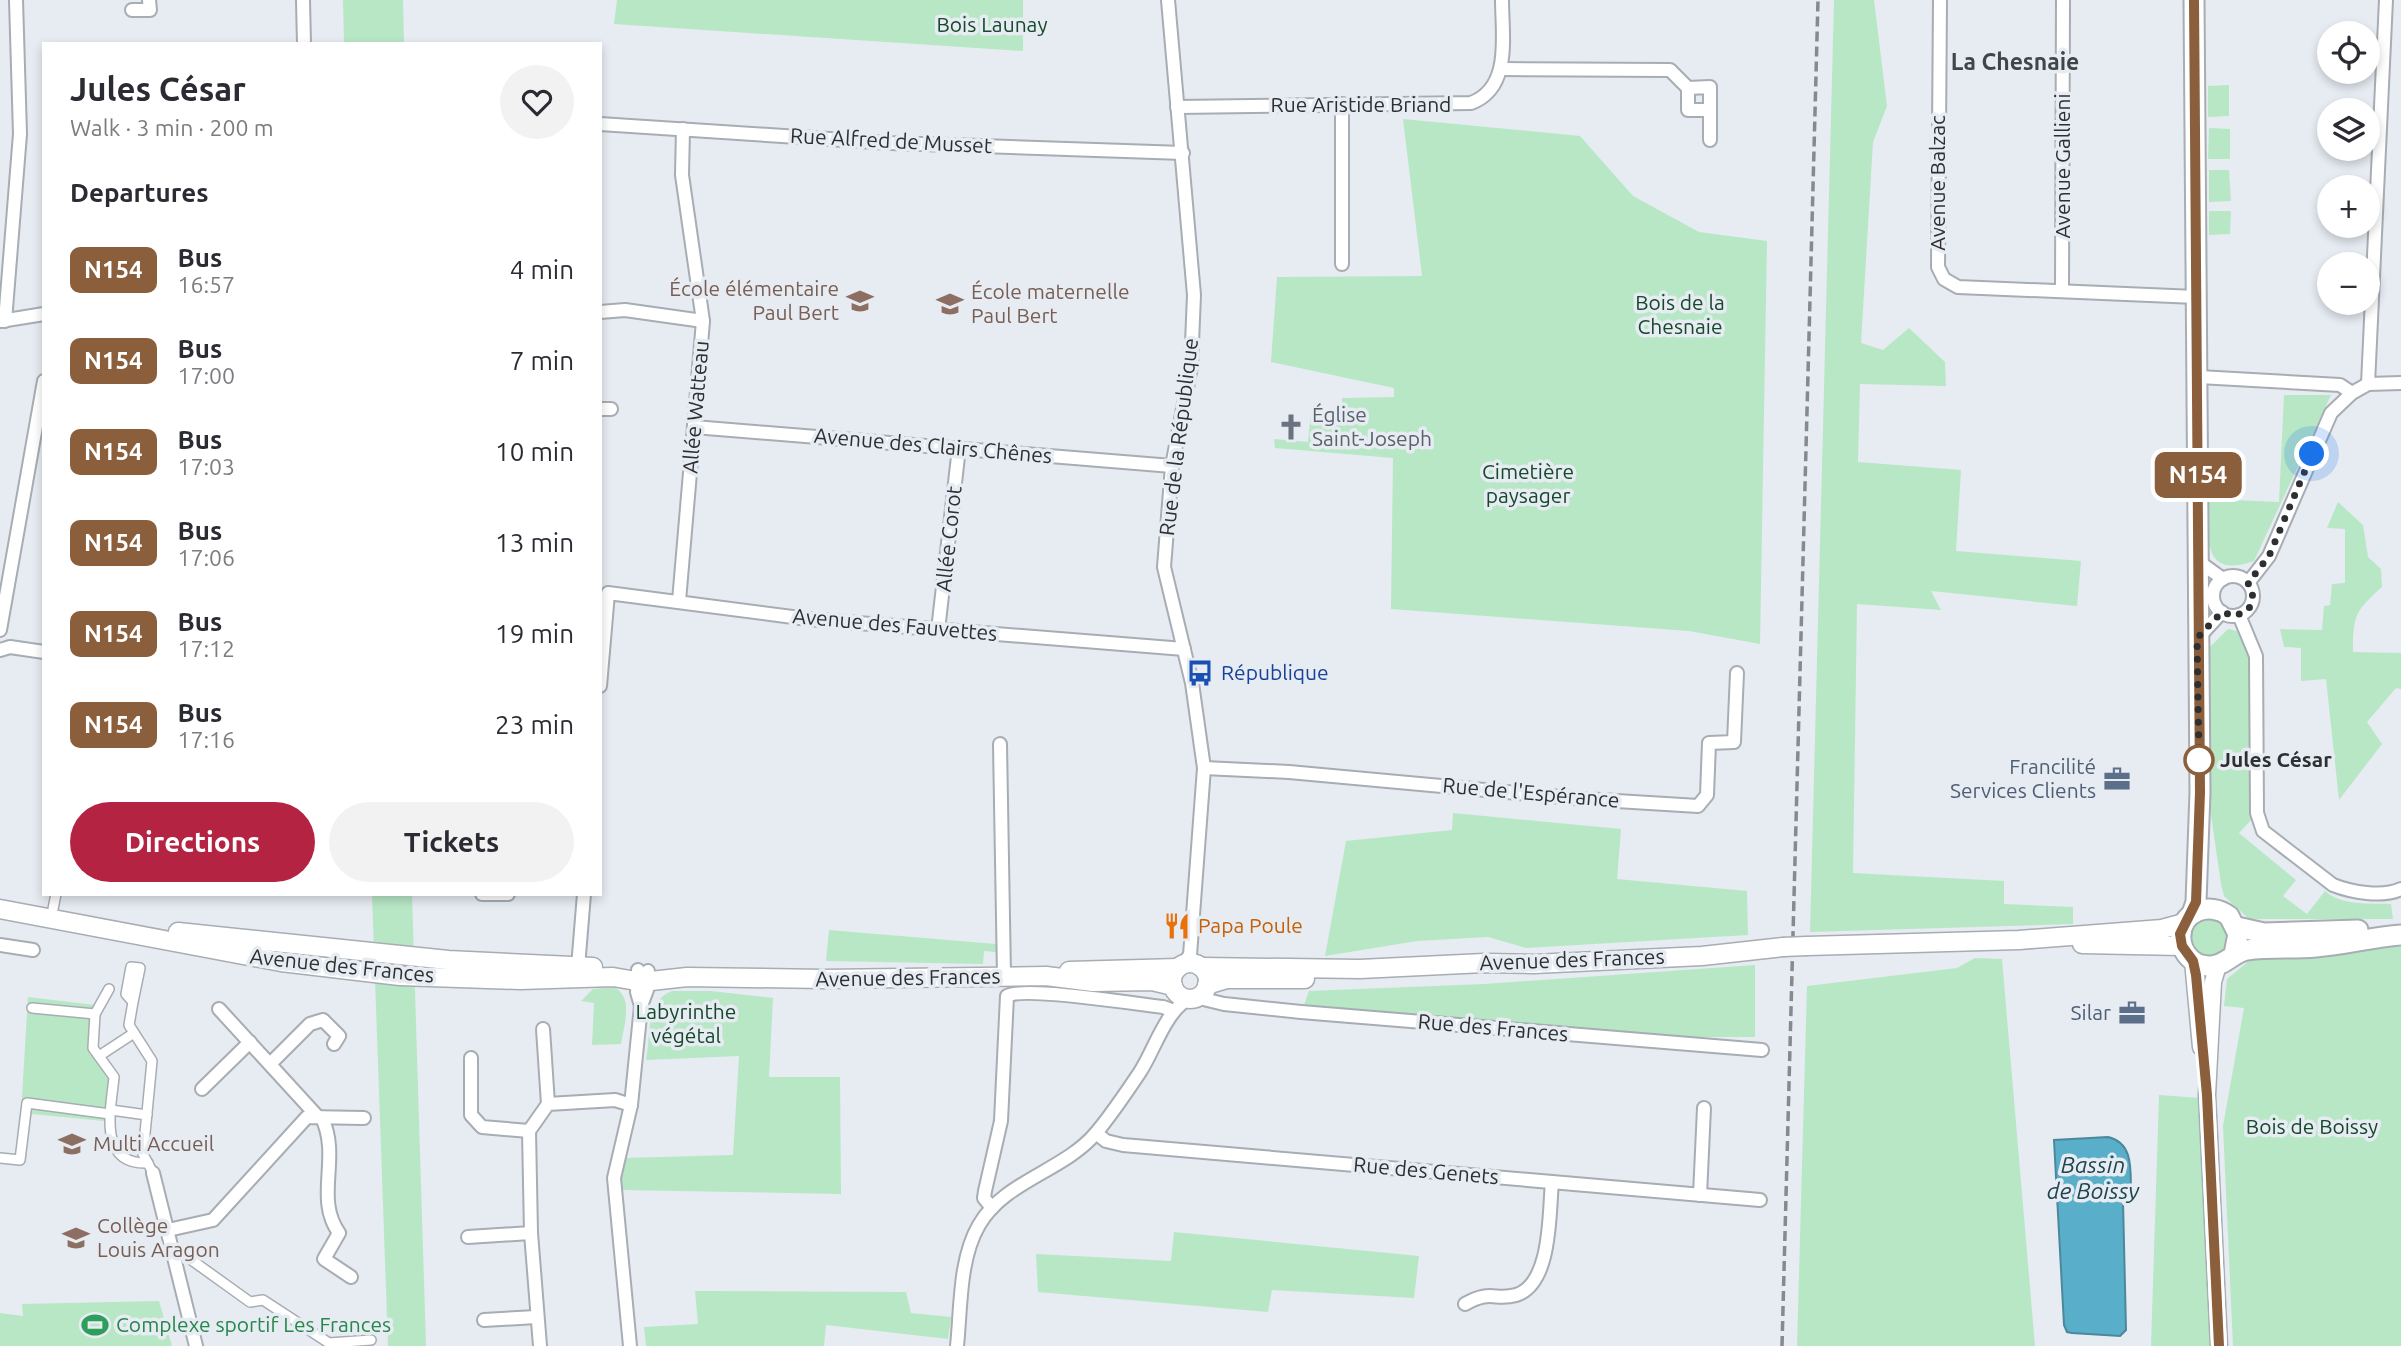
<!DOCTYPE html>
<meta charset="utf-8">
<style>
body{margin:0;font-family:Ubuntu,sans-serif;background:#f2f2f3;color:#2b2b33;height:100vh;display:flex;flex-direction:column;font-size:26px;white-space:nowrap}
*{box-sizing:border-box;margin:0}
p{font-size:23px;color:#7c7c81}
.icon{flex:none;width:38px;height:38px;fill:none;stroke:currentColor;stroke-width:2;stroke-linecap:round;stroke-linejoin:round}
.map{position:relative;flex:1;overflow:hidden}
.side{position:absolute;left:42px;top:42px;width:560px;height:854px;display:flex;flex-direction:column;background:#fff;border-radius:0px;box-shadow:0 4px 10px #0003}
.side>*{flex:none}
.badge{padding:0 14px;border-radius:10px;font-size:24px;line-height:46px}
.fabs{position:absolute;left:2317px;top:21px;display:grid;gap:14px}
.fabs a{display:grid;place-items:center;width:63px;height:63px;border-radius:50%;background:#fff;box-shadow:0 4px 10px #0003;font-size:35px}
.you{position:absolute;width:35px;height:35px;margin:-18px;border:5px solid #fff;border-radius:50%;background:#1a73e8;box-shadow:0 0 0 10px #1a73e833}
.map>.badge{position:absolute;translate:-50% -50%;box-shadow:0 0 0 4px #fff}
h2{padding:0 28px;font-size:26px;line-height:63px}
.round{display:grid;place-items:center;flex:none;width:74px;height:74px;border-radius:37px;background:#f2f2f3}
.headline{display:flex;align-items:center;justify-content:space-between;height:119px;padding:0 28px}
h1{font-size:33px;font-weight:700;line-height:52px}
.primary-button{display:flex;gap:14px;margin-top:auto;padding:14px 28px}
.primary-button a{flex:1;height:80px;border-radius:42px;background:#b52342;color:#fff;font-size:28px;font-weight:700;line-height:80px;text-align:center}
.primary-button a+a{background:#f2f2f3;color:#2b2b33}
ul{padding:0;list-style:none}
li{display:flex;align-items:center;gap:21px;height:91px;padding:0 28px}
li div{flex:1}
li b{display:block;font-size:26px}
li em{font-style:normal}
li .badge{min-width:77px;font-weight:700;text-align:center}
.map>svg:first-child{display:block}
.green{fill:#b8e7c6}
.water{fill:#59aec9;stroke:#4c889b;stroke-width:2}
.lines{fill:none;stroke-linecap:round;stroke-linejoin:round}
.pedestrian-casing{stroke:#a7adb2;stroke-width:12}
.minor-casing{stroke:#a7adb2;stroke-width:16}
.tertiary-casing{stroke:#a7adb2;stroke-width:19}
.secondary-casing{stroke:#a7adb2;stroke-width:21}
.primary-casing{stroke:#a7adb2;stroke-width:23}
.pedestrian{stroke:#fff;stroke-width:9}
.minor{stroke:#fff;stroke-width:12}
.tertiary{stroke:#fff;stroke-width:16}
.secondary{stroke:#fff;stroke-width:18}
.primary{stroke:#fff;stroke-width:19}
.rail{stroke:#86898d;stroke-width:3.5;stroke-dasharray:10 5;stroke-linecap:butt}
.secondary-bridge-casing{stroke:#a7adb2;stroke-width:21;stroke-linecap:butt}
.secondary-bridge{stroke:#fff;stroke-width:18}
.line-casing{stroke:#fff;stroke-width:16}
.line{stroke:#8b5e3c;stroke-width:10}
.walk{stroke:#2d2f31;stroke-width:7;stroke-dasharray:0 12.6}
.stop-dot{fill:#fff;stroke:#8b5e3c;stroke-width:3.5}
.labels{text-anchor:middle;stroke-width:7;stroke-linejoin:round;paint-order:stroke}
.park-label{font-size:21px;fill:#16482b;stroke:#e6ecf2}
.street-label{font-size:21px;fill:#2d2f31;stroke:#e6ecf2}
.education-label{font-size:21px;fill:#785e54;stroke:#e6ecf2;text-anchor:start}
.worship-label{font-size:21px;fill:#5b616d;stroke:#e6ecf2;text-anchor:start}
.transit-label{font-size:21px;fill:#164399;stroke:#e6ecf2;text-anchor:start}
.stop-label{font-size:21px;font-weight:bold;fill:#2d2f31;stroke:#e6ecf2;text-anchor:start}
.service-label{font-size:21px;fill:#4e5e75;stroke:#e6ecf2;text-anchor:end}
.food-label{font-size:21px;fill:#c56008;stroke:#e6ecf2;text-anchor:start}
.leisure-label{font-size:21px;fill:#27864d;stroke:#e6ecf2;text-anchor:start}
.neighbourhood-label{font-size:23px;font-weight:bold;fill:#404549;stroke:#e6ecf2}
.water-label{font-size:23px;font-style:italic;fill:#1e4450;stroke:#e6ecf2}
</style>
<div class="map">
<svg width="2401" height="1346" viewBox="0 0 2401 1346">
<rect width="100%" height="100%" fill="#e6ecf2"/>
<g class="green">
<path d="M343 0H403L404 44H344Z"/>
<path d="M617 0H1023V51L614 24Z"/>
<path d="M1834 0H1874L1887 106 1873 142 1861 343 1883 350 1909 328 1945 362 1946 386 1860 384 1858 462 1961 470 1956 551 2081 561 2077 606 1931 591 1941 610 1857 604 1853 873 2004 881V904L2073 907V924L1810 932Z"/>
<path d="M2229 85V116L2208 117V86Z"/>
<path d="M1403 119 1580 136 1633 196 1699 232 1767 241 1760 644 1689 631 1391 609 1393 458 1275 448 1274 439 1308 442 1311 412 1342 415V398L1394 397V388L1271 362 1277 277 1422 276Z"/>
<path d="M2209 128 2230 129V159H2208Z"/>
<path d="M2209 170H2229L2231 201 2209 202Z"/>
<path d="M2209 211H2231L2230 234 2209 235Z"/>
<path d="M2284 395H2331L2254 561C2201 580 2208 536 2208 499L2279 502Z"/>
<path d="M2338 502 2363 525 2368 557 2381 569 2382 587C2355 611 2353 616 2353 652L2401 653V689L2396 688 2367 722 2382 744 2339 800 2326 679 2301 681V648L2284 647 2280 629 2322 630 2324 606 2330 605 2332 584 2345 583V529L2327 528Z"/>
<path d="M2228 629 2237 631 2250 651 2253 818 2239 833 2296 880 2283 896 2307 914 2325 891C2341 906 2371 903 2391 904L2393 919H2249L2224 896 2221 884 2210 808 2205 652Z"/>
<path d="M1453 813 1621 829 1617 879 1747 891 1748 935 1526 948 1488 937 1417 941 1325 956 1346 841 1452 830Z"/>
<path d="M372 894H412L426 1346H388Z"/>
<path d="M2198 919H2223L2232 946 2209 960 2190 948V926Z"/>
<path d="M829 930 996 944V952L984 951 983 964 826 961Z"/>
<path d="M2388 947H2401V1346H2233L2223 1126 2244 1008 2224 1006 2227 979 2250 960 2340 955Z"/>
<path d="M1975 958 2002 959 2035 1346H1797L1807 986 1957 968Z"/>
<path d="M1755 965V1037H1684L1303 1008 1309 991 1484 984Z"/>
<path d="M614 987C634 998 624 1025 621 1044L592 1045 594 1003 581 1001 593 989Z"/>
<path d="M672 991H711L773 998 769 1077H840L841 1194 620 1190 623 1158 733 1155 739 1056 646 1060C651 1035 645 1001 672 991Z"/>
<path d="M28 997 95 1005 93 1048 119 1076 114 1122 21 1113Z"/>
<path d="M2159 1095 2200 1098 2210 1346H2151Z"/>
<path d="M1174 1232 1419 1256 1414 1298 1272 1290 1268 1312 1038 1292 1036 1254 1171 1261Z"/>
<path d="M695 1291 906 1292 911 1313 951 1317 948 1339 826 1325 824 1346H646L644 1327 698 1324Z"/>
<path d="M159 1301 172 1346H0V1313L23 1316 22 1304Z"/>
</g>
<path class="water" d="M2108 1137C2135 1143 2130 1173 2131 1194L2123 1201 2126 1330 2120 1336 2072 1333 2067 1332 2064 1325 2054 1140Z"/>
<g class="lines">
<g class="pedestrian-casing">
<g id="pedestrian">
<path d="M53 909 56 894"/>
<path d="M109 989 95 1014 93 1048 114 1077C111 1109 97 1165 148 1163"/>
<path d="M133 1002 140 968 131 967 126 994 133 1002 129 1025 152 1061 143 1154 153 1173"/>
<path d="M32 1008 95 1014"/>
<path d="M99 1056 134 1033"/>
<path d="M111 1110 147 1115"/>
<path d="M0 1158 20 1160 27 1103 110 1114"/>
<path d="M172 1246 250 1302 263 1300 329 1343 371 1340"/>
</g>
</g>
<g class="minor-casing">
<g id="minor">
<path d="M303 0 304 44"/>
<path d="M1168 0 1194 295 1191 367 1172 466 1164 567 1192 683 1204 768 1190 955 1182 965"/>
<path d="M1940 0 1938 267 1944 279 1958 287 2196 297"/>
<path d="M132 10H150L149 0"/>
<path d="M1502 69 1670 70 1688 88"/>
<path d="M1688 88 1710 87V140"/>
<path d="M1688 88V110H1710"/>
<path d="M1177 107 1471 103C1512 88 1502 35 1502 0"/>
<path d="M600 124 890 143 1183 153"/>
<path d="M1342 264V104"/>
<path d="M2062 290 2063 0"/>
<path d="M600 312 625 310 703 321"/>
<path d="M0 321 44 314"/>
<path d="M5 321 20 134 16 0"/>
<path d="M2199 377 2340 385 2352 393"/>
<path d="M2368 384 2386 0"/>
<path d="M600 409H611"/>
<path d="M694 427 1172 466"/>
<path d="M2198 561 2223 579"/>
<circle cx="2233" cy="596" r="20"/>
<path d="M2248 583 2269 556 2331 413 2352 393 2368 384 2401 383"/>
<path d="M679 601 703 321 682 175 683 129"/>
<path d="M2239 615 2256 656 2257 813 2263 831 2333 885C2351 892 2382 898 2401 889"/>
<path d="M0 630 44 381"/>
<path d="M938 630 959 448"/>
<path d="M2198 638 2222 612"/>
<path d="M0 650 10 647 44 652"/>
<path d="M600 686 608 593 808 619 1184 649"/>
<path d="M1000 744 1004 976"/>
<path d="M1204 768 1289 772 1584 799 1698 806 1707 795 1709 743 1734 742 1737 673"/>
<path d="M482 894H508"/>
<path d="M0 945 33 950"/>
<path d="M578 967 584 894"/>
<path d="M638 970 637 992 641 1006 647 990 648 971"/>
<path d="M1195 997 1224 1004 1301 1012 1762 1050"/>
<path d="M219 1009 318 1117"/>
<path d="M543 1029 548 1104"/>
<path d="M471 1058V1115L482 1127 529 1131"/>
<path d="M271 1063 310 1024 323 1020 339 1036 334 1044"/>
<path d="M202 1089 250 1042"/>
<path d="M322 1118C341 1158 314 1198 339 1233L324 1259 351 1277"/>
<path d="M1096 1133 1106 1141 1123 1145 1760 1200"/>
<path d="M153 1173 196 1346"/>
<path d="M1700 1195 1704 1108"/>
<path d="M992 1208 984 1198 985 1191 1001 1121 1007 996C1023 986 1137 1004 1163 1007L1174 1011"/>
<path d="M168 1230 213 1220 307 1117 364 1118"/>
<path d="M468 1237 531 1233"/>
<path d="M1465 1304C1491 1289 1495 1301 1516 1295 1552 1284 1549 1212 1552 1182"/>
<path d="M484 1320 536 1317"/>
<path d="M540 1346 531 1233 529 1131 548 1104 615 1100 631 1105"/>
<path d="M630 1346 614 1178 631 1105 641 1006"/>
<path d="M957 1346C961 1308 959 1259 979 1225 1004 1181 1064 1171 1096 1133 1112 1114 1126 1093 1140 1072 1155 1049 1165 1011 1190 998"/>
</g>
</g>
<g class="tertiary-casing">
<g id="tertiary">
<path d="M2193 961 2201 1047"/>
<path d="M2218 965 2213 982 2207 1095 2219 1346"/>
</g>
</g>
<g class="secondary-casing">
<g id="secondary">
<path d="M0 909 281 962 400 976 520 980 613 977 642 982 687 977 824 979 1046 976 1093 982 1152 981 1173 986"/>
<path d="M178 932 448 960 593 967"/>
<path d="M2082 944 2182 946"/>
<path d="M1807 946 2019 940 2162 929 2184 923"/>
<circle cx="1190" cy="981" r="18"/>
<path d="M1201 967 1360 969 1484 963 1534 964 1702 956 1783 947"/>
<path d="M1069 971 1178 968"/>
<path d="M1207 985 1227 979H1305"/>
</g>
</g>
<g class="primary-casing">
<g id="primary">
<path d="M2192 914 2196 902 2200 792 2194 0"/>
<path d="M2237 927 2264 933 2358 930"/>
<path d="M2234 954 2238 934 2229 916C2210 901 2179 911 2181 939 2182 954 2194 966 2209 966 2224 967 2232 953 2247 950 2270 947 2293 949 2316 947 2345 945 2372 937 2401 935"/>
</g>
</g>
<use href="#pedestrian" class="pedestrian"/>
<use href="#minor" class="minor"/>
<use href="#tertiary" class="tertiary"/>
<use href="#secondary" class="secondary"/>
<use href="#primary" class="primary"/>
<path class="rail" d="M1782 1346 1818 0"/>
<g class="secondary-bridge-casing">
<path id="secondary-bridge" d="M1783 947 1807 946"/>
</g>
<use href="#secondary-bridge" class="secondary-bridge"/>
</g>
<g class="lines">
<g class="line-casing">
<path id="line" d="M2194 0 2200 792 2196 902 2180 934 2182 946 2193 961 2196 975 2207 1095 2219 1346"/>
</g>
<use href="#line" class="line"/>
<path class="walk" d="M2199 760 2197 638 2222 612 2235 616 2249 609 2253 593 2248 583 2269 556 2312 454"/>
</g>
<defs>
<g id="school-bare" transform="scale(2.1)"><path d="M0-5L7-2L0 1L-7-2ZM-4 1L0 2.5L4 1V4Q0 6-4 4Z" fill="#8d6e63" stroke="#e6ecf2" stroke-width="2.5" paint-order="stroke"/></g>
<g id="church-bare" transform="scale(2.1)"><path d="M-1.2-6h2.4v3.5h3.3v2.4h-3.3V6h-2.4V-.1h-3.3v-2.4h3.3Z" fill="#6b7280" stroke="#e6ecf2" stroke-width="2.5" paint-order="stroke"/></g>
<g id="bus-bare" transform="scale(2.1)"><path d="M-5-6H5V4H4V6H2V4H-2V6H-4V4H-5ZM-3.5-4V0h7V-4ZM-3.5 1.2v1.5H-2V1.2ZM2 1.2v1.5H3.5V1.2Z" fill="#1a4fb4" stroke="#e6ecf2" stroke-width="2.5" paint-order="stroke"/></g>
<g id="office-bare" transform="scale(2.1)"><path d="M-6-3h4V-5.5h4V-3h4V5H-6ZM-1-4.5V-3h2v-1.5ZM-6 0V1H6V0Z" fill="#5c6f8a" stroke="#e6ecf2" stroke-width="2.5" paint-order="stroke"/></g>
<g id="restaurant-bare" transform="scale(2.1)"><path d="M-5-6h1v4h1v-4h1v4h1v-4h1v5L-1.5 .5V6h-2V.5L-5-1ZM5-6V6H3V1.5H1.5Q1.5-4 5-6Z" fill="#e8710a" stroke="#e6ecf2" stroke-width="2.5" paint-order="stroke"/></g>
<g id="stadium-bare" transform="scale(2.1)"><path d="M0-5a6.5 5 0 1 0 0 10a6.5 5 0 1 0 0-10ZM-3.5-1.8h7v3.6h-7Z" fill="#2e9e5b" stroke="#e6ecf2" stroke-width="2.5" paint-order="stroke"/></g>
</defs>
<g fill-rule="evenodd">
<use href="#school-bare" x="860" y="301"/>
<use href="#school-bare" x="950" y="304"/>
<use href="#church-bare" x="1291" y="427"/>
<use href="#bus-bare" x="1200" y="673"/>
<use href="#office-bare" x="2117" y="779"/>
<use href="#restaurant-bare" x="1177" y="926"/>
<use href="#office-bare" x="2132" y="1013"/>
<use href="#school-bare" x="72" y="1144"/>
<use href="#school-bare" x="76" y="1238"/>
<use href="#stadium-bare" x="95" y="1325"/>
</g>
<circle class="stop-dot" cx="2199" cy="760" r="14"/>
<g class="labels">
<g class="park-label">
<text x="992" y="32">Bois Launay</text>
<text x="1680" y="310">Bois de la<tspan x="1680" dy="24">Chesnaie</tspan></text>
<text x="1528" y="479">Cimetière<tspan x="1528" dy="24">paysager</tspan></text>
<text x="686" y="1019">Labyrinthe<tspan x="686" dy="24">végétal</tspan></text>
<text x="2312" y="1134">Bois de Boissy</text>
</g>
<g class="street-label">
<text x="1361" y="112">Rue Aristide Briand</text>
<text transform="translate(891 141) rotate(3)" y="7">Rue Alfred de Musset</text>
<text transform="translate(2063 166) rotate(-90)" y="7">Avenue Gallieni</text>
<text transform="translate(1938 183) rotate(-90)" y="7">Avenue Balzac</text>
<text transform="translate(696 407) rotate(-85)" y="7">Allée Watteau</text>
<text transform="translate(1179 437) rotate(-83)" y="7">Rue de la République</text>
<text transform="translate(933 446) rotate(5)" y="7">Avenue des Clairs Chênes</text>
<text transform="translate(949 539) rotate(-84)" y="7">Allée Corot</text>
<text transform="translate(895 625) rotate(5)" y="7">Avenue des Fauvettes</text>
<text transform="translate(1531 793) rotate(5)" y="7">Rue de l'Espérance</text>
<text transform="translate(1572 960) rotate(-2)" y="7">Avenue des Frances</text>
<text transform="translate(342 966) rotate(6)" y="7">Avenue des Frances</text>
<text transform="translate(908 978) rotate(-1)" y="7">Avenue des Frances</text>
<text transform="translate(1493 1028) rotate(5)" y="7">Rue des Frances</text>
<text transform="translate(1426 1171) rotate(5)" y="7">Rue des Genets</text>
</g>
<g class="education-label">
<text x="839" y="296" text-anchor="end">École élémentaire<tspan x="839" dy="24">Paul Bert</tspan></text>
<text x="971" y="299">École maternelle<tspan x="971" dy="24">Paul Bert</tspan></text>
<text x="93" y="1151">Multi Accueil</text>
<text x="97" y="1233">Collège<tspan x="97" dy="24">Louis Aragon</tspan></text>
</g>
<g class="worship-label">
<text x="1312" y="422">Église<tspan x="1312" dy="24">Saint-Joseph</tspan></text>
</g>
<g class="transit-label">
<text x="1221" y="680">République</text>
</g>
<g class="stop-label">
<text x="2220" y="767">Jules César</text>
</g>
<g class="service-label">
<text x="2096" y="774">Francilité<tspan x="2096" dy="24">Services Clients</tspan></text>
<text x="2111" y="1020">Silar</text>
</g>
<g class="food-label">
<text x="1198" y="933">Papa Poule</text>
</g>
<g class="leisure-label">
<text x="116" y="1332">Complexe sportif Les Frances</text>
</g>
<g class="neighbourhood-label">
<text x="2015" y="70">La Chesnaie</text>
</g>
<g class="water-label">
<text x="2093" y="1173">Bassin<tspan x="2093" dy="26">de Boissy</tspan></text>
</g>
</g>
</svg>
<div class="fabs">
<a><svg class="icon" aria-label="locate" viewBox="0 0 24 24"><circle cx="12" cy="12" r="6"/><path d="M12 2v4M12 18v4M2 12h4M18 12h4"/></svg></a>
<a><svg class="icon" aria-label="layers" viewBox="0 0 24 24"><path d="M12 4l9 5-9 5-9-5zM3 14l9 5 9-5"/></svg></a>
<a>+</a>
<a>−</a>
</div>
<div class="you" style="left:2312px;top:454px"></div>
<b class="badge" style="left:2198px;top:475px;background:#8b5e3c;color:#fff">N154</b>
<section class="side">
<div class="headline"><div><h1>Jules César</h1><p>Walk · 3 min · 200 m</p></div><a class="round"><svg class="icon" aria-label="heart" viewBox="0 0 24 24"><path d="M12 20l-8-8c-3-5 5-10 8-4 3-6 11-1 8 4z"/></svg></a></div>
<h2>Departures</h2>
<ul>
<li><span class="badge" style="background:#8b5e3c;color:#fff">N154</span><div><b>Bus</b><p>16:57</p></div><em>4 min</em></li>
<li><span class="badge" style="background:#8b5e3c;color:#fff">N154</span><div><b>Bus</b><p>17:00</p></div><em>7 min</em></li>
<li><span class="badge" style="background:#8b5e3c;color:#fff">N154</span><div><b>Bus</b><p>17:03</p></div><em>10 min</em></li>
<li><span class="badge" style="background:#8b5e3c;color:#fff">N154</span><div><b>Bus</b><p>17:06</p></div><em>13 min</em></li>
<li><span class="badge" style="background:#8b5e3c;color:#fff">N154</span><div><b>Bus</b><p>17:12</p></div><em>19 min</em></li>
<li><span class="badge" style="background:#8b5e3c;color:#fff">N154</span><div><b>Bus</b><p>17:16</p></div><em>23 min</em></li>
</ul>
<div class="primary-button"><a>Directions</a><a>Tickets</a></div>
</section>
</div>
